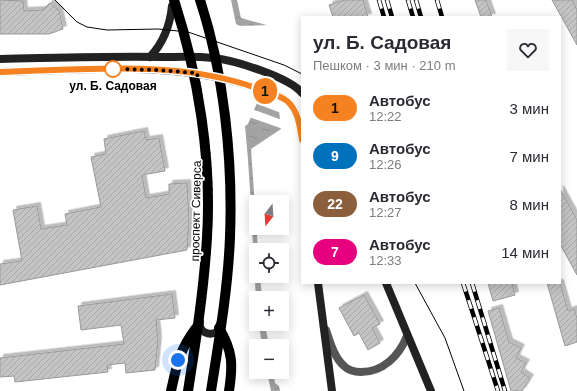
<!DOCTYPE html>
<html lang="ru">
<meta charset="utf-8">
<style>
body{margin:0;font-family:Helvetica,sans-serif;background:#f7f7f7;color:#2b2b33;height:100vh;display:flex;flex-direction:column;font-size:15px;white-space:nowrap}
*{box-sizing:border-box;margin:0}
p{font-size:13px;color:#7c7c81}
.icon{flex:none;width:22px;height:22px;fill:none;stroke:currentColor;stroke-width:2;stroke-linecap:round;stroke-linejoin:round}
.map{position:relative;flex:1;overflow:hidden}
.drawer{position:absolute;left:301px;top:16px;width:260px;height:268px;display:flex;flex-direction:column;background:#fff;border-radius:0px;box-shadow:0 2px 10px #0003}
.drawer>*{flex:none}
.badge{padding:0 8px;border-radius:13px;font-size:14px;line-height:26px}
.needle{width:26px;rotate:197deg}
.controls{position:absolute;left:249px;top:195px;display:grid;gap:8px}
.controls a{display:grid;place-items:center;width:40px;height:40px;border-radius:0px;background:#fff;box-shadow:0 2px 10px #0003;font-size:20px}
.you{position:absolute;width:20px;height:20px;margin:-10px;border:3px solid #fff;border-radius:50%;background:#1a73e8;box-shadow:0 0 0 6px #1a73e833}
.map>.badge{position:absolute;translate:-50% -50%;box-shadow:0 0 0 2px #fff}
.round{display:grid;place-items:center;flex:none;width:42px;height:42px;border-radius:0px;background:#f7f7f7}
.head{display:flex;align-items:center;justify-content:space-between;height:68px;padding:0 12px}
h1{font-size:19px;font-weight:700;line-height:30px}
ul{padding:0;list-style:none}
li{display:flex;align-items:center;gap:12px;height:48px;padding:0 12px}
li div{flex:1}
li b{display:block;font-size:15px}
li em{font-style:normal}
li .badge{min-width:44px;font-weight:700;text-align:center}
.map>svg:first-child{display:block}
.water{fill:url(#water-ripples)}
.pier{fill:#fff}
.building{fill:url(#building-hatch);stroke:#999;filter:url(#shadow)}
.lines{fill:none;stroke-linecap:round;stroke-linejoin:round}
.minor{stroke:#555;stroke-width:8}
.secondary{stroke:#222;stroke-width:8}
.primary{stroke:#000;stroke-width:10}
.tram{stroke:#000;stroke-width:1}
.rail-casing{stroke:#000;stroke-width:4.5}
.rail{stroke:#fff;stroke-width:3;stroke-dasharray:9;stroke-linecap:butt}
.line-casing{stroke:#fff;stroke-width:9}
.line{stroke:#f58220;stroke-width:6}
.walk{stroke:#000;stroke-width:4;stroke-dasharray:0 7.2}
.stop-dot{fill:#fff;stroke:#f58220;stroke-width:2}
.labels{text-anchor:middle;stroke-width:3.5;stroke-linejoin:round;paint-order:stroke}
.stop-label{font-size:12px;font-weight:bold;fill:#000;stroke:#fff}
.street-label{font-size:12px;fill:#000;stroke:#fff}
</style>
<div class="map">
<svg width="577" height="391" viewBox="0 0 577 391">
<defs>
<pattern id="water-ripples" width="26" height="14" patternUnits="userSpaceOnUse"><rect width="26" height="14" fill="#a3a3a3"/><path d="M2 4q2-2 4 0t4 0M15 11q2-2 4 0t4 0" fill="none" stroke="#8b8b8b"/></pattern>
<pattern id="building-hatch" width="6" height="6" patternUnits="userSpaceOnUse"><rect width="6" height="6" fill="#c4c4c4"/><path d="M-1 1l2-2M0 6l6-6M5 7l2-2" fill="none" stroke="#a7a7a7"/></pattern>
<filter id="shadow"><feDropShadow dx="3.5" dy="-3.5" stdDeviation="0" flood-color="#0004"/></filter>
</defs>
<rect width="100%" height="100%" fill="#fff"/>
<g class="water">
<path d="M231 0H237L241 18 270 26 281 129 251 149 258 250H256V276H260L262 298H256C252 241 251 183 245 126L248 124 257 103 247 30 236 24Z"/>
<path d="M259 324H265L269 346H262Z"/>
<path d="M267 372H273L275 383 279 386 280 391H271Z"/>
</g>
<g class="pier">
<path d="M272 25 281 113 255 103 245 31 235 26Z"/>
<path d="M252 109 282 120 283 129 249 117Z"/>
</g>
<g class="building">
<path d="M0 0 23 1 24 11 43 10 50 3 59 11 63 29 49 34H0Z"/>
<path d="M345 0H363L368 17H333L329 5Z"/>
<path d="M475 0H486L492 17H481Z"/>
<path d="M552 0H572L577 10V45Z"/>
<path d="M144 131 146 140 159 138 165 171 142 175 146 198 169 194V184L187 183 189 221 187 250 0 285V264L22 261 13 210 37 206 41 229 67 225 65 214 101 207 91 157 106 154 104 139Z"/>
<path d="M560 189 577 220V275L560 244Z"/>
<path d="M488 283H512L515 295 493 301Z"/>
<path d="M547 283H560L568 311 574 309 577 318V342L565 346Z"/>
<path d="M172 294 175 318 156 320 158 340 155 370 126 373 125 363 107 365 108 372 15 382 14 376 0 377V358L124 344 121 325 81 330 78 306Z"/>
<path d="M364 295 380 324 372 328 380 343 368 350 359 333 354 336 339 308Z"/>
<path d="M499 308 509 342 521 348 516 358 526 363 521 372 530 378 522 391H511L488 311Z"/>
</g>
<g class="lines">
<path class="minor" d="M326 330C330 342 334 357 344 366 348 370 355 372 361 372 383 372 399 356 407 336"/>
<g class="secondary">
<path d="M150 57C164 42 170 26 172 6"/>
<path d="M0 59C54 58 108 56 161 57 178 57 196 56 213 58 234 60 289 77 302 93"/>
<path d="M0 72C84 70 176 60 256 88 266 92 279 94 287 101 298 110 300 127 302 140"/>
<path d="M318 283 332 391"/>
<path d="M386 283 431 391"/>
<path d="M200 322C198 332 209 336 217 332L220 324"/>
</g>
<g class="primary">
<path d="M174 0C198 74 212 159 207 237 204 289 196 340 188 391"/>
<path d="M200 0C224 73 233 160 230 237 228 289 219 340 211 391"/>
<path d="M219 328C233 351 233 365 229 391"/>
<path d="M171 391C177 364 179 351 196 328"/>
</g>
<g class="tram">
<path d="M55 0 77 22 87 27 107 30 158 29 188 32 284 65 302 74"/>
<path d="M415 283 445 338 464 391"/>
</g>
<g class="rail-casing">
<g id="rail">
<path d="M379 0 384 17"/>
<path d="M387 0 392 17"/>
<path d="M408 0 413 17"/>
<path d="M416 0 421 17"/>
<path d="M437 0 442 17"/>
<path d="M463 283 498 391"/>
<path d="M472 283 505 391"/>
</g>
</g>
<use href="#rail" class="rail"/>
</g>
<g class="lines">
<g class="line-casing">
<path id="line" d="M0 72C84 70 176 59 256 88 266 92 278 94 287 101 298 110 300 127 302 140"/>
</g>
<use href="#line" class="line"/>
<path class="walk" d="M113 69 155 70 197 73 208 144 211 191 210 236 202 314 199 325 187 341 178 360"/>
</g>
<circle class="stop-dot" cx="113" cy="69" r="8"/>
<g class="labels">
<g class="stop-label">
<text x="113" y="90">ул. Б. Садовая</text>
</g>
<g class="street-label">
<text transform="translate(196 211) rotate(-89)" y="4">проспект Сиверса</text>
</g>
</g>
</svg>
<div class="controls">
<a><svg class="needle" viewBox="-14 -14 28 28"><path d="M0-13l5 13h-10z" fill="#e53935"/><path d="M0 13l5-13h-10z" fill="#7c7c81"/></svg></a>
<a><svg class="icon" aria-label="locate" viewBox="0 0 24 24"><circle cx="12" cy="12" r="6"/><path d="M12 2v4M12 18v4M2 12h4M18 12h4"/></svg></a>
<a>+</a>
<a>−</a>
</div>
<div class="you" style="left:178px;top:360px"></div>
<b class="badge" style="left:265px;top:91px;background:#f58220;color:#111">1</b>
<section class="drawer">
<div class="head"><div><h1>ул. Б. Садовая</h1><p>Пешком · 3 мин · 210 m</p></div><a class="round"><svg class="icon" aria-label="heart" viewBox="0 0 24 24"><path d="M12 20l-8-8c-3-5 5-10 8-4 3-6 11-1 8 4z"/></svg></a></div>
<ul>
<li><span class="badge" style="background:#f58220;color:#111">1</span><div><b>Автобус</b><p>12:22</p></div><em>3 мин</em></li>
<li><span class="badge" style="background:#0072bc;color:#fff">9</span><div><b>Автобус</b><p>12:26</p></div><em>7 мин</em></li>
<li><span class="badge" style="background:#8b5e3c;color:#fff">22</span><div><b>Автобус</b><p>12:27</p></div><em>8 мин</em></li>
<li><span class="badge" style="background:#e6007e;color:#fff">7</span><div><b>Автобус</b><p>12:33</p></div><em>14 мин</em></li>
</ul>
</section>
</div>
